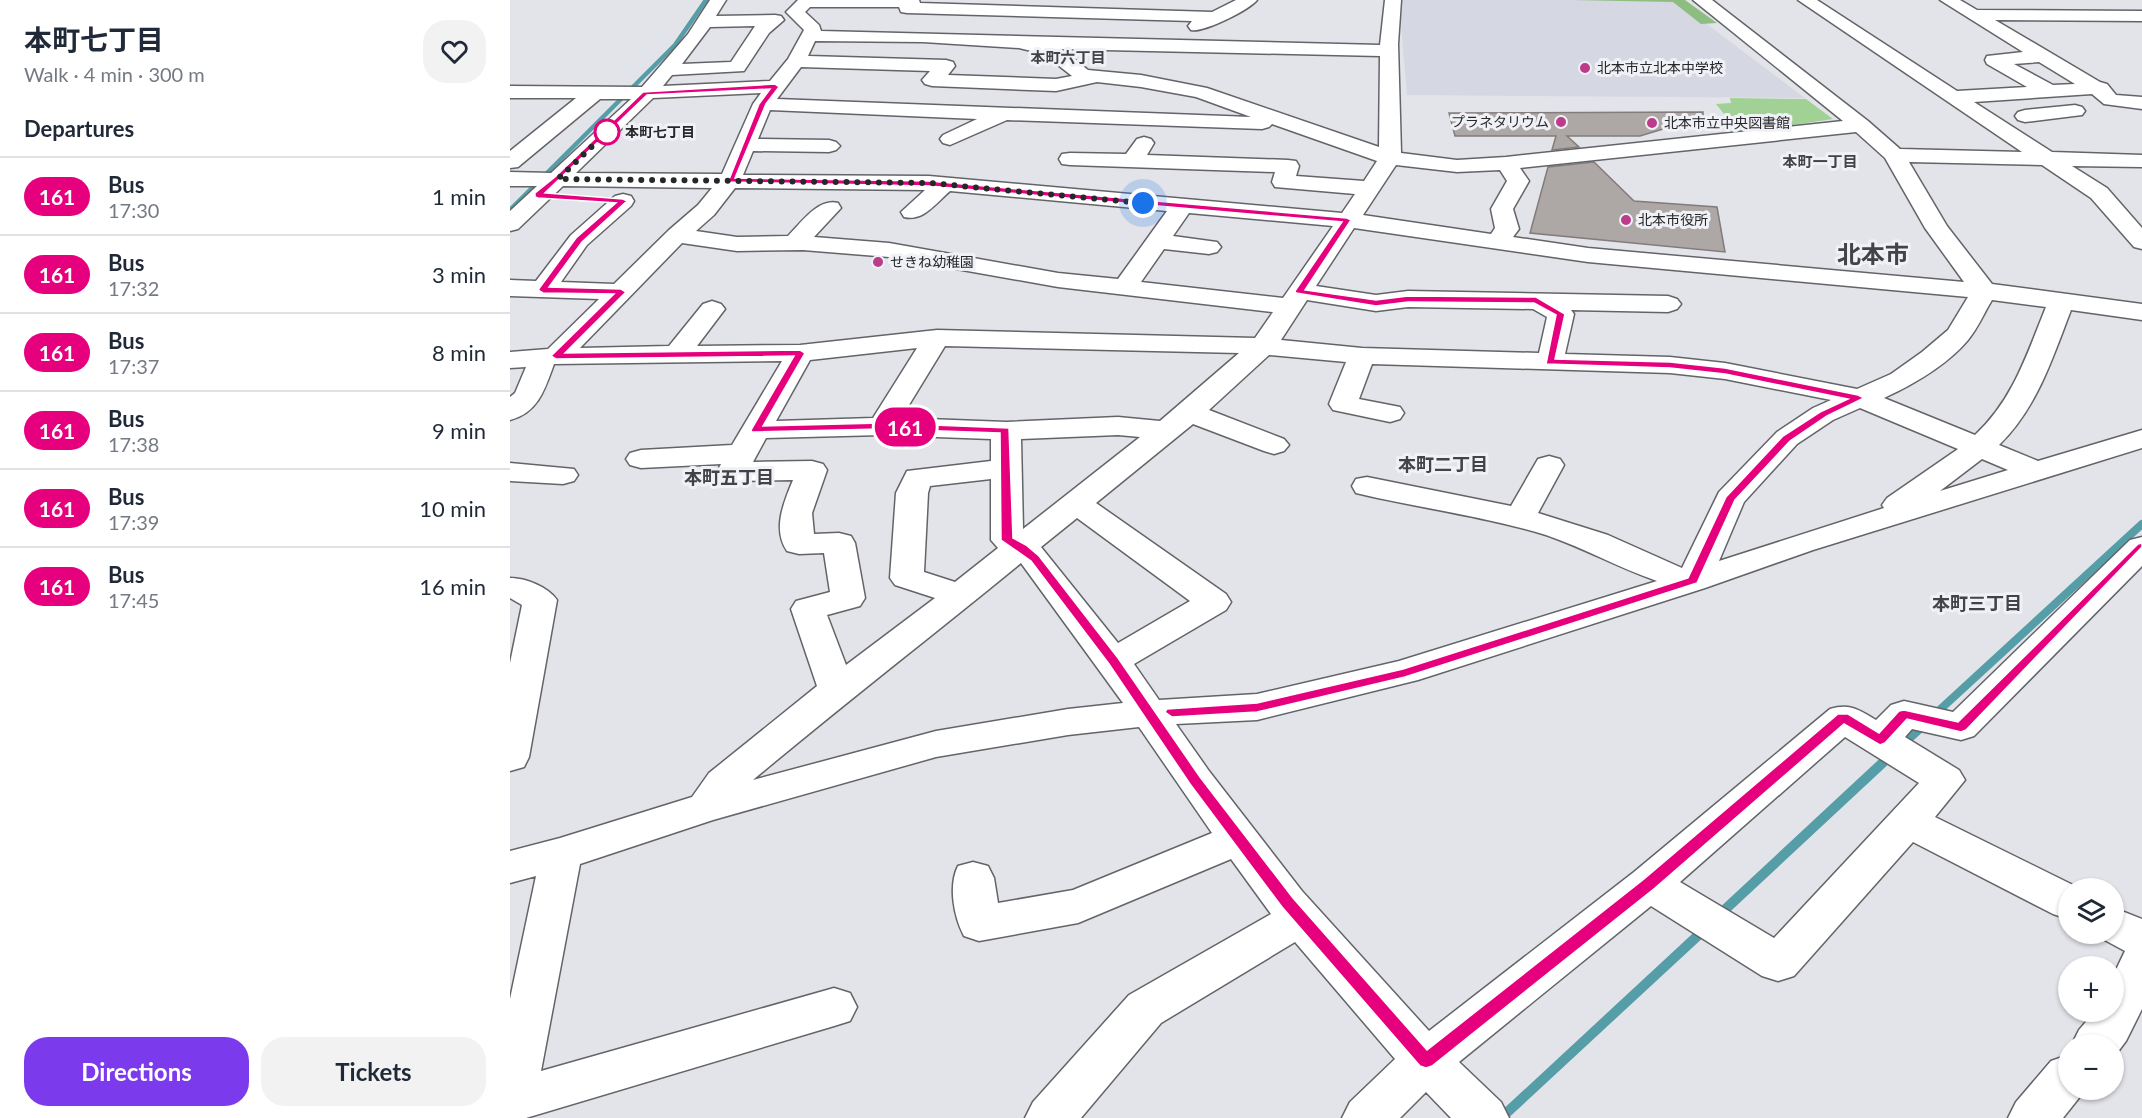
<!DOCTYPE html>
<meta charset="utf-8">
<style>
body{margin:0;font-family:Lato,"Noto Sans JP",sans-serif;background:#f2f2f3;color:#1f2937;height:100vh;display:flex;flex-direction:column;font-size:22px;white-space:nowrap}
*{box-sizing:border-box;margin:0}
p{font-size:20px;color:#747a83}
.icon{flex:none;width:33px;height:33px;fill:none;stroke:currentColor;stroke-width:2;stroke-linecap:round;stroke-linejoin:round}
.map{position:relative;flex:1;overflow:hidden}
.sheet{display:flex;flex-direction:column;background:#fff;width:510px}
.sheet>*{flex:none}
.badge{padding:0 12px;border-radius:20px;font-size:21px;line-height:39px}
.buttons{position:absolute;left:1548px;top:878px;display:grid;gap:12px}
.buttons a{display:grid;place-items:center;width:66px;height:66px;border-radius:50%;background:#fff;box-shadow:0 2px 4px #0004;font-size:30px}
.you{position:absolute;width:30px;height:30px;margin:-15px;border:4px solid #fff;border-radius:50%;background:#1a73e8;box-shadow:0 0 0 9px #1a73e833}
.map>.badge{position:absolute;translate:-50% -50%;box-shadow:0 0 0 3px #fff}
h2{padding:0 24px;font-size:22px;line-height:54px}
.round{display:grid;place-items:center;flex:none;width:63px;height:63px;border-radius:24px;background:#f2f2f3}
.headline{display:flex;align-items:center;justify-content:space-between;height:102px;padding:0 24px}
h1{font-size:28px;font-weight:700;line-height:45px}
.action{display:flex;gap:12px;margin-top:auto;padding:12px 24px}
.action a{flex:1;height:69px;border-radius:24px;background:#7c3aed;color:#fff;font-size:24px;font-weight:700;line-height:69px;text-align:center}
.action a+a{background:#f2f2f3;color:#1f2937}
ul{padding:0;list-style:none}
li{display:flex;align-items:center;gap:18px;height:78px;padding:0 24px;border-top:2px solid #e0e1e3}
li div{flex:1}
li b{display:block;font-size:22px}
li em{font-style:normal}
li .badge{min-width:66px;font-weight:700;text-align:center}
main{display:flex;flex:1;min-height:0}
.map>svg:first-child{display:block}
.built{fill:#d5d7e3}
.green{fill:#a2d196}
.forest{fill:#8dbd81}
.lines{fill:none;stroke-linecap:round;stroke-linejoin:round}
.stream-far3{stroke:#559ea8;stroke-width:4.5}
.stream-far2{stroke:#559ea8;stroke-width:6}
.stream-far1{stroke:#559ea8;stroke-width:8}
.stream{stroke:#559ea8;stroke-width:10}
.building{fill:#ada7a6;stroke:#827c7c;stroke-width:1.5}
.minor-casing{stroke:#636468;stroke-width:3}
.minor{fill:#fff;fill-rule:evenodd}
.line{fill:#e6007e;stroke:#fff;stroke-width:1.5}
.walk{stroke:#262728;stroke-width:6;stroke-dasharray:0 10.8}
.poi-dot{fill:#ba3c8a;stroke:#f0f1f6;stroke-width:2}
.stop-dot{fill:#fff;stroke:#e6007e;stroke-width:3}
.labels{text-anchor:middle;stroke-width:6;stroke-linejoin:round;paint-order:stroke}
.far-poi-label{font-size:14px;fill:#262728;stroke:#f0f1f6;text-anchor:start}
.far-stop-label{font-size:14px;font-weight:bold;fill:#262728;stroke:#f0f1f6;text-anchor:start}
.far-neighbourhood-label{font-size:15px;font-weight:bold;fill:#424347;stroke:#f0f1f6}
.neighbourhood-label{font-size:18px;font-weight:bold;fill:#424347;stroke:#f0f1f6}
.far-town-label{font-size:24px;font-weight:bold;fill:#424347;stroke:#f0f1f6}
</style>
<main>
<section class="sheet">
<div class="headline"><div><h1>本町七丁目</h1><p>Walk · 4 min · 300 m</p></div><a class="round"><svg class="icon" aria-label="heart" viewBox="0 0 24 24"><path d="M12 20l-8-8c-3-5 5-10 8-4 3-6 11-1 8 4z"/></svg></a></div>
<h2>Departures</h2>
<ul>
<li><span class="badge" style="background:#e6007e;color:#fff">161</span><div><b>Bus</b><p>17:30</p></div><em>1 min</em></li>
<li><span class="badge" style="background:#e6007e;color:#fff">161</span><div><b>Bus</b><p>17:32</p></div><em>3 min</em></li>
<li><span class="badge" style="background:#e6007e;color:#fff">161</span><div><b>Bus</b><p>17:37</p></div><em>8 min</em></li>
<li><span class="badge" style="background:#e6007e;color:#fff">161</span><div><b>Bus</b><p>17:38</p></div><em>9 min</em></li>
<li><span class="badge" style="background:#e6007e;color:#fff">161</span><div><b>Bus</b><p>17:39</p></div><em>10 min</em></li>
<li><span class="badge" style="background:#e6007e;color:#fff">161</span><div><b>Bus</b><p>17:45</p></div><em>16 min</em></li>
</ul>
<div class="action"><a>Directions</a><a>Tickets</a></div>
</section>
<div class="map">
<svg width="1632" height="1118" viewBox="0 0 1632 1118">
<rect width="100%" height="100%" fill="#e3e4e9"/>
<path class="built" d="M889 0H1165L1295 98 897 95Z"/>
<path class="green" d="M1220 98 1296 99 1323 119 1229 133 1206 104 1221 103Z"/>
<path class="forest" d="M1062 0H1175L1207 23 1191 24 1163 2Z"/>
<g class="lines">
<path class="stream-far3" d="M31 179 165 45 196 0"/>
<path class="stream-far2" d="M0 211 33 178"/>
<path class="stream-far1" d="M1423 716 1632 524"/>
<g class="stream">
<path d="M1392 744 1414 724"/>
<path d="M1208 916 1381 755"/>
<path d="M991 1118 1195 929"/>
</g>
</g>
<g class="building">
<path d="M1193 112V117L1130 136H1057L1069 147 1042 150 1046 136H945L939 113Z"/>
<path d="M1084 162 1124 201 1207 207 1215 252 1020 233 1038 167Z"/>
</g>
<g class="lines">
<g class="minor-casing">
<g id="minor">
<path d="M200 0H216L206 16 265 15 271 16 274 20 259 33 234 71 162 75 153 86 260 81 278 59 294 30 276 12 288 0H409L410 3 702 12 726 0H747C739 10 693 33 681 30L678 26 682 21 397 13 391 12 389 7H300L295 12 309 25 311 31 870 45 875 0H891L888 44 891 153 947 160 996 157 1333 121 1183 0H1202L1358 121 1390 149 1512 152 1288 0H1307L1447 91 1517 87 1477 64 1475 60 1477 56 1513 52 1430 0H1450L1467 10 1632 11V21L1485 20 1590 82 1597 84 1606 95 1632 97V109L1594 104 1582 94 1464 102 1542 152 1632 155V167L1562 166 1597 188 1632 228V249L1624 247 1581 198 1532 165 1399 162 1437 226 1482 284 1632 304V320L1561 310C1542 359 1527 408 1489 445L1528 461 1632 430V448L1303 550 1195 588 908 680 747 720 666 724 699 771 792 891 919 1031 1124 872 1320 709C1340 703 1349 710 1366 720L1381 705 1394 701 1443 712 1620 540 1632 537V566L1464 736 1451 740 1402 729 1395 737 1449 770 1455 780 1425 817 1569 888H1558V919L1543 914 1403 842 1284 976 1268 981 1252 976 1141 906 949 1062 991 1102 999 1118H941L916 1092 890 1118H832L840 1102 885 1059 785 942 651 1023 571 1118H515L523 1102 619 995 761 914 721 859 568 923 469 941 454 936C444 917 438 886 448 866L463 862 478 866 484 878 488 903 563 890 702 833 629 727 558 735 426 757 203 820 70 864 31 1071 324 988 340 993 347 1007 340 1021 324 1026 16 1118H0V999L26 876 0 883V851L50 838 182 797 199 773 307 686 281 609 286 601 320 592 314 553 289 554 277 551C262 529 274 502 283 480L222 481 211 478 207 472 211 464 131 468 120 465 116 459 120 453 131 450 222 445 272 361 44 364C35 389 28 413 0 420V397L5 393 16 367 0 368V352L38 349 89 299 0 296V280L26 281 61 235 105 196 113 194 121 196 124 201 121 206 77 245 51 282 104 284 159 230 188 205 202 188 53 186 8 229 0 231V211L27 186H0V172L41 173 121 99H90L8 167 0 168V151L66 98H0V86L132 87 178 34ZM245 26 221 62 172 64 200 27ZM305 41 413 42 509 48 534 54 562 76 546 79 438 75 445 66 443 62 436 60 298 56ZM551 49 870 56 869 147 697 88 631 75 578 70ZM1529 62 1565 84 1543 85 1504 64ZM291 67 420 71 412 80 415 84 422 86 546 91 587 82 631 87 686 97 741 117 267 99ZM251 93 243 104 212 174 66 173 143 98ZM260 110 467 119 433 135 430 139 433 143 440 145 497 120 752 129 759 127 762 124 867 161 854 181 786 176 789 166 786 161 778 160 637 155 644 143 641 139 634 137 627 139 616 154 560 153 552 154 549 159 552 164 560 165 765 172 762 182 765 187 845 194 832 213 419 176 233 175 243 151 319 152 326 150 330 146 326 142 319 140 248 139ZM1346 132 1375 158 1415 228 1454 282 1078 248 1003 237 1009 229 1003 209 1019 181 1010 168ZM886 165 947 172 990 170 997 181 981 209 985 228 981 234 853 215ZM225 188 415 190 391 212 394 217C413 222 426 203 440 191L657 211 608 279 548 273 379 243 304 237 331 208 328 203C308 198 291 223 278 236L227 237 186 231 204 215ZM679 213 823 226 773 298 631 282 654 249 699 254 707 252 711 247 707 242 663 236ZM844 228 1078 262 1458 297 1438 330 1412 352 1381 374 1347 389 1215 363 1160 357 1055 354 1064 314 1061 310 1158 312 1167 309 1171 304 1167 299 1158 296 898 291 866 295 806 286ZM172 243 227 251 293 250 379 257 548 287 763 312 745 338 427 330 290 345 187 346 215 309 211 304 202 301 193 304 159 346 70 348ZM797 300 866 311 898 307 1023 309 1037 317 1029 353 852 348 771 340ZM1482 300 1536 307C1517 354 1503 400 1465 435L1374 398C1404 384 1436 366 1458 340 1468 328 1474 313 1482 300ZM435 346 729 353 650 421 608 417 496 422 391 418ZM407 348 363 418 266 421 300 360ZM759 355 836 362 819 404 823 410 880 422 890 419 894 413 890 407 849 399 862 364 1160 373 1215 379 1321 400 1303 408 1267 432 1209 492 1172 568 1098 535 1028 513 1054 465 1050 459 1039 456 1028 459 1001 506 857 477 846 479 842 486 846 493C909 508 974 516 1036 535 1074 548 1109 568 1147 581L889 661 747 694 649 700 624 664 716 610 721 602 716 594 586 503 683 424 754 451 764 454 774 451 779 445 774 439 699 410ZM1350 408 1448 449 1377 498 1372 505 1374 508 1209 561 1234 502 1287 444 1323 420ZM372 435 481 439V461L397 471 386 493 380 578 385 585 425 598 336 665 317 615 350 606 355 598 345 543 341 536 329 533 304 534 302 513 317 470 313 464 302 461 243 462 256 438ZM608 435 630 437 513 529 511 439ZM1472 459 1498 470 1430 491ZM481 479V540L488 548 445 582 414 572 418 493 420 486ZM567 518 680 601 608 643 531 547ZM511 563 613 703 558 709 426 731 243 780C331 706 422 636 511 563ZM1335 737 1409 783 1264 938 1170 882Z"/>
<path d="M1565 105 1572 107 1575 111 1572 115 1515 122 1508 120 1505 116 1508 112 1515 110Z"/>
<path d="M0 463 64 469 68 475 64 481 53 484 0 481Z"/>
<path d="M0 578C16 578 38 587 47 600L19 757 14 767 0 771V663L12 605 0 598Z"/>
<path d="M1604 908 1632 919V1009L1616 1041 1604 1057V1044H1562L1569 1030 1585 1011H1604V974L1615 951 1589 937 1586 933H1604Z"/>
<path d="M1558 1055V1089H1576L1553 1118H1498L1506 1102 1541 1061Z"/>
</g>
</g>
<use href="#minor" class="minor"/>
</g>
<path class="line" d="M265 84 269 87 256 104 225 178 419 181 837 218 841 220 795 290 866 300 898 296 1026 297 1055 314 1045 359 1160 362 1215 368 1348 395 1354 398 1317 416 1280 441 1225 500 1187 583 895 677 747 712 662 717 655 712 657 709 747 703 893 669 1178 578 1216 497 1273 436 1310 412 1338 399 1215 374 1160 368 1036 364 1046 315 1024 303 898 302 866 306 786 293 785 291 832 222 419 186 218 182 249 104 260 89 137 95 35 193 113 199 117 201 72 242 39 287 111 289 116 292 55 353 290 350 295 353 253 426 372 423 499 428 503 538 516 545 529 556 608 658 690 777 783 898 917 1050 1134 879 1328 714H1338L1369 733 1389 711 1394 710 1448 722 1628 544 1632 543V547L1456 730 1451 732 1397 719 1375 743 1370 745 1334 724 1145 888 922 1066 916 1068 910 1066 772 907 680 784 599 664 521 561 491 540 490 433 372 429 242 432 241 430 284 356 46 359 41 356 104 294 33 293 28 290 66 238 106 203 28 198 25 197V193L45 177 133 92Z"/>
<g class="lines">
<path class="walk" d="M97 132 48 179 419 183 633 203"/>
</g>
<g class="poi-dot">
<circle cx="1075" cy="68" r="6"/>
<circle cx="1051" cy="122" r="6"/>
<circle cx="1142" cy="123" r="6"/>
<circle cx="1116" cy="220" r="6"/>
<circle cx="368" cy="262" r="6"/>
</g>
<circle class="stop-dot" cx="97" cy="132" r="12"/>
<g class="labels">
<g class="far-poi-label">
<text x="1087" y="73">北本市立北本中学校</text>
<text x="1039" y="127" text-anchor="end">プラネタリウム</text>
<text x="1154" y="128">北本市立中央図書館</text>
<text x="1128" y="225">北本市役所</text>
<text x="380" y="267">せきね幼稚園</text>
</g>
<g class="far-stop-label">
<text x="115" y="137">本町七丁目</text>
</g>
<g class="far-neighbourhood-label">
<text x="558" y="63">本町六丁目</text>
<text x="1310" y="167">本町一丁目</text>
</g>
<g class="neighbourhood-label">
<text x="933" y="471">本町二丁目</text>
<text x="219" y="484">本町五丁目</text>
<text x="1467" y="610">本町三丁目</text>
</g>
<g class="far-town-label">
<text x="1363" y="263">北本市</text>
</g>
</g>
</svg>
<div class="buttons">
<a><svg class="icon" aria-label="layers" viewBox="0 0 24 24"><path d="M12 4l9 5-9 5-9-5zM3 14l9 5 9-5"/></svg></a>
<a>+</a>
<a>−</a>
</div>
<div class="you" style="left:633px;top:203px"></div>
<b class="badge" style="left:395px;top:427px;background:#e6007e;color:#fff">161</b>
</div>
</main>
